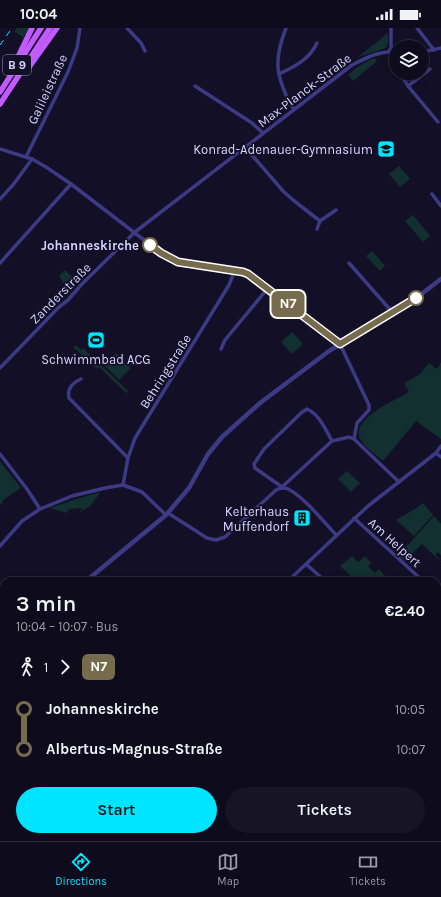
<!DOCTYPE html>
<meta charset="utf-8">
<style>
body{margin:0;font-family:Karla,sans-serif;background:#171425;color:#f1f3f6;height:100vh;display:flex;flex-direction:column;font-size:15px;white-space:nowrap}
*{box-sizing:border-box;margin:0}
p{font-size:13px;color:#9b9ba3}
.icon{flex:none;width:22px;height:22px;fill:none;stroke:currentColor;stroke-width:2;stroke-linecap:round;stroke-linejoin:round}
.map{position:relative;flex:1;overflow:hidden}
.sheet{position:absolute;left:0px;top:549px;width:441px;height:264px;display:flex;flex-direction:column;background:#0e0b1c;border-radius:12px 12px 0 0;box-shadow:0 2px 10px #0003,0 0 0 1px #2e2b3b}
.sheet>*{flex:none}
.badge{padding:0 8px;border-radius:6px;font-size:14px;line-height:26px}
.buttons{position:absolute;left:389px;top:12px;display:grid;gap:8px}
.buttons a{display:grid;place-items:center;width:40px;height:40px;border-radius:50%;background:#0e0b1c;box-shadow:0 2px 10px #0003,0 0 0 1px #2e2b3b;font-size:20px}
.map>.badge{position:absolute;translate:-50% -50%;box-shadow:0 0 0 2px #fff}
.legs{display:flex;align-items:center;gap:6px;height:44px;padding:0 16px;font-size:13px}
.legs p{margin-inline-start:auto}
.head{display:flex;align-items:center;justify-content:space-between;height:68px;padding:0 16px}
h1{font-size:22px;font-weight:600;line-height:30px}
.action{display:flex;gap:8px;margin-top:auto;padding:8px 16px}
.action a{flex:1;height:46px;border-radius:24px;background:#00e5ff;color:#111;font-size:16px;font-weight:600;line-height:46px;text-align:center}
.action a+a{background:#171425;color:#f1f3f6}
ul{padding:0 16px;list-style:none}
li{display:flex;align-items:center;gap:14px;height:40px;font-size:15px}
li i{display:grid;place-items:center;width:6px;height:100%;margin:0 5px;background:currentColor}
li i::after{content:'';width:10px;height:10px;margin:-5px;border:3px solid;border-radius:50%;background:#0e0b1c}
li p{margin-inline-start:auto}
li:first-child i{background:linear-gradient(#0000 50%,currentColor 0)}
li:last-child i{background:linear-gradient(currentColor 50%,#0000 0)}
.status{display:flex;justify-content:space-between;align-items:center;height:28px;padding:0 20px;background:#0e0b1c;direction:ltr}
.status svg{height:11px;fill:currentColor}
.menu{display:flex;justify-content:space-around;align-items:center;height:56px;border-top:1px solid #2e2b3b;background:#0e0b1c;font-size:11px;color:#9b9ba3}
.menu a{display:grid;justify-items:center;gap:2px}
.menu .on{color:#00e5ff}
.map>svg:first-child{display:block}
.green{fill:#12302f}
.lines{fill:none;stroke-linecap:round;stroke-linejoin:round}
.minor{stroke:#3d3a85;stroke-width:3.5}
.tertiary{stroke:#3d3a85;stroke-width:4.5}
.primary{stroke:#c25bff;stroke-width:5.5}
.rail{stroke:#00e5ff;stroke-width:1;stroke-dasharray:6 5;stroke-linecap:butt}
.line-1-casing{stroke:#fff;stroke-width:9}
.line-1{stroke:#766b4c;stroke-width:6}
.stop-1-dot{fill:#fff;stroke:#766b4c;stroke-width:2}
.labels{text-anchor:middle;stroke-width:3.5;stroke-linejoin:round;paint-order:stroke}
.shield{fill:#130f26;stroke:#9e99be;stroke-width:1}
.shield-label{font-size:12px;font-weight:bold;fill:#d9d4ff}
.street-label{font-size:13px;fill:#d9d4ff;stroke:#130f26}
.poi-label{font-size:13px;fill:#d9d4ff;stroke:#130f26;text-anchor:end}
.stop-label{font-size:13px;font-weight:bold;fill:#d9d4ff;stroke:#130f26;text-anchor:end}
</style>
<div class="status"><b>10:04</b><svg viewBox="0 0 49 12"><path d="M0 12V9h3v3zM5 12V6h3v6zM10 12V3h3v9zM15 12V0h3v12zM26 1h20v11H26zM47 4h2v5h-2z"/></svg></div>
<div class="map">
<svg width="441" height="813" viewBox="0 0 441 813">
<rect width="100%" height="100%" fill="#130f26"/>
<g class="green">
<path d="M17 0H30L22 11V8L14 4Z"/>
<path d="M388 5V16L386 20 358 29Z"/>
<path d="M375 30 377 33 353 53 348 47C356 40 365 33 375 30Z"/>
<path d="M399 138 410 151 400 159 389 146Z"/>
<path d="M413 187 430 208 423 214 405 193Z"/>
<path d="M372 223 385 238 380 243 366 228Z"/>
<path d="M65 242 77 254 68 263 59 248Z"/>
<path d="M292 304 303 316 292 326 281 314Z"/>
<path d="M76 317 81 322 83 320 128 363 126 365 99 339 97 341 73 319Z"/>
<path d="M116 325 131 340 119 352 104 337Z"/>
<path d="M441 334V411L416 393 383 433C376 427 365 420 361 412 349 391 396 372 409 364L404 355 420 346 429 335 437 341Z"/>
<path d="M0 433 21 460 3 472 2 477 0 475Z"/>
<path d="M347 443 360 455 351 464 338 451Z"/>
<path d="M101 464 90 478 80 484 82 480 69 481 67 485 50 480 76 471Z"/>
<path d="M423 475 433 487 414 508 396 492 415 481Z"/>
<path d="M434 488 441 496V527L438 524 436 527 441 534 422 516 405 533 398 528Z"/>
<path d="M352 528 358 534 365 528 371 535 368 538 375 545 379 541 388 552 387 553H351L353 550 340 538Z"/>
<path d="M363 809H425L422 813H357Z"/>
</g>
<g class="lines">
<g class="minor">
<path d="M127 0 141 15 145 23"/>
<path d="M286 0C282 11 278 22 278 34 277 48 286 70 294 81"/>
<path d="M417 0 434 22"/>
<path d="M389 23 391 20V0"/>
<path d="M390 24 392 26 396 36"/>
<path d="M422 24 441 20"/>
<path d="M400 45 408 58 438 94"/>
<path d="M279 46C294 39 310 31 317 15"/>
<path d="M195 58 252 95 263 105"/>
<path d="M408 58 430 41"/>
<path d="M245 119 283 163 293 172 320 193 336 182"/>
<path d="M0 121 32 131 46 139 71 156 161 225 177 233 185 235 243 244 249 246 340 316 369 377V382L357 395 354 411 399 454"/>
<path d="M26 129 68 44 77 20 80 0"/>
<path d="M432 166 441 178"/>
<path d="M0 171 13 157 32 131"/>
<path d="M317 201 320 193"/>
<path d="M0 235 71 156"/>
<path d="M349 235 393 285"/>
<path d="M221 321 225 312 268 260"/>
<path d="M0 340 59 279 68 272 81 257 135 204 352 37C366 30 380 22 396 24"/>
<path d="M81 351C72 355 67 361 69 370L128 430"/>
<path d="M436 425 441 429"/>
<path d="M0 426 27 461 40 481"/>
<path d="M123 457 128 430 135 410 229 257 235 242"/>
<path d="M282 459 255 440 254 436 264 421 301 385 307 381C319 386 326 402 332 413"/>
<path d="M282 459 332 413 349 409 354 411"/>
<path d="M168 485 207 510 216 512 225 509 276 462C280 460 283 459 288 461 303 468 324 494 336 507"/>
<path d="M354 490 423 553"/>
<path d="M0 518 22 493 40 481 72 468 105 460 123 457 142 464 166 487"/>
<path d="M306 536 325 553"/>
<path d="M288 553 368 478 436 425 441 418"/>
<path d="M437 621 438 577 441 567"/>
<path d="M437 625 441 649"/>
<path d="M0 643 4 647"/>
<path d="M437 699 441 701"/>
<path d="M441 741 440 751 441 756"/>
<path d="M0 763 4 760"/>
<path d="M0 803 4 799"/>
<path d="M158 809 160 813"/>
<path d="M93 813H94"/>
</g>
<g class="tertiary">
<path d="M86 553 166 487 189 460 208 426 222 409 260 375 329 323 415 271 441 251"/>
<path d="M0 610H4"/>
<path d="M0 618 2 622 3 633"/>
<path d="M437 803 441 809"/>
<path d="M185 809 188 813"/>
<path d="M351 813 356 809"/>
<path d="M430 813 433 809"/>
</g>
<g class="primary">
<path d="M19 27 32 0"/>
<path d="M27 42 57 0"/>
<path d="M0 64 41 0"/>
<path d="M0 76 50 0"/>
</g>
<path class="rail" d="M0 17 12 0"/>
</g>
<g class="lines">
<g class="line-1-casing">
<path id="line-1" d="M150 217 161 225 178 234 243 244 248 246 340 316 416 270"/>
</g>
<use href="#line-1" class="line-1"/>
</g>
<defs>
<g id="school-square" transform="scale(0.9)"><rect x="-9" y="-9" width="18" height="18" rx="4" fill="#00e5ff" stroke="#130f26"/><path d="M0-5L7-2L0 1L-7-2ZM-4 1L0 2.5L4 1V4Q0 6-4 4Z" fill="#111"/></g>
<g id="stadium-square" transform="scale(0.9)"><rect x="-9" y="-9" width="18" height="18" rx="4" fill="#00e5ff" stroke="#130f26"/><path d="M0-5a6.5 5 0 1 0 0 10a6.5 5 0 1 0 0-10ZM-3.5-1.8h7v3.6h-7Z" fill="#111"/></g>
<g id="building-square" transform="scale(0.9)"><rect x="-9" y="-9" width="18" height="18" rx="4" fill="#00e5ff" stroke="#130f26"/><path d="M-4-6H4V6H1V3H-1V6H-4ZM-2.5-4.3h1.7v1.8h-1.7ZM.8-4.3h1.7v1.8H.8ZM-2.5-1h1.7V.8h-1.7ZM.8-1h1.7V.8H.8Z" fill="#111"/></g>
</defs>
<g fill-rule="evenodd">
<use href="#school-square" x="386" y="121"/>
<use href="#stadium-square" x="96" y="312"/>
<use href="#building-square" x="302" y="490"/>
</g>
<g class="stop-1-dot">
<circle cx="150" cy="217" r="7"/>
<circle cx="416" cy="270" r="7"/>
</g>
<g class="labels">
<rect class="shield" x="3" y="27" width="28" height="20" rx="3"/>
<g class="shield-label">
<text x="17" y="41">B 9</text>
</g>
<g class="street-label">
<text transform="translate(47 61) rotate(-65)" y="5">Galileistraße</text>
<text transform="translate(304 62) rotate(-37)" y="5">Max-Planck-Straße</text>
<text transform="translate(60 265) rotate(-45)" y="5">Zanderstraße</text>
<text transform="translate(165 343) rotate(-58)" y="5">Behringstraße</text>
<text transform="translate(395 514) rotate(42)" y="5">Am Helpert</text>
</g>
<g class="poi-label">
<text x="373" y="126">Konrad-Adenauer-Gymnasium</text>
<text x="96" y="336" text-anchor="middle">Schwimmbad ACG</text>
<text x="289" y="488">Kelterhaus<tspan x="289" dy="15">Muffendorf</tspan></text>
</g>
<g class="stop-label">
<text x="139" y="222">Johanneskirche</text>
</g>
</g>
</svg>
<div class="buttons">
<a><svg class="icon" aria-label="layers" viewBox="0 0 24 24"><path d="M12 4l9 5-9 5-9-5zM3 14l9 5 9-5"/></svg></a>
</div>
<b class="badge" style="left:288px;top:276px;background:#766b4c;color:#fff">N7</b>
<section class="sheet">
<div class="head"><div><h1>3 min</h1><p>10:04 – 10:07 · Bus</p></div><b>€2.40</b></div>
<div class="legs"><svg class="icon" aria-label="walk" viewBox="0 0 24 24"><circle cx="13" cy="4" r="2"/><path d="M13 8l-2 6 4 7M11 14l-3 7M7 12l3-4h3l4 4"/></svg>1<svg class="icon" aria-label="forward" viewBox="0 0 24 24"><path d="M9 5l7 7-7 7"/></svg><b class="badge" style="background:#766b4c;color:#fff">N7</b></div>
<ul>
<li><i style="color:#766b4c"></i><b>Johanneskirche</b><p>10:05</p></li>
<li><i style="color:#766b4c"></i><b>Albertus-Magnus-Straße</b><p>10:07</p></li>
</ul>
<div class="action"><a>Start</a><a>Tickets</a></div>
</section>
</div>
<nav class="menu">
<a class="on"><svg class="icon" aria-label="directions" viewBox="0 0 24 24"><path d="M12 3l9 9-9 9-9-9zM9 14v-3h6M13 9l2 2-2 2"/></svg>Directions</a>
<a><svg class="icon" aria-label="map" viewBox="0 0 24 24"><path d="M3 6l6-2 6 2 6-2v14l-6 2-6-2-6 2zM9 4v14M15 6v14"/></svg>Map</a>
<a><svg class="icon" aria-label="tickets" viewBox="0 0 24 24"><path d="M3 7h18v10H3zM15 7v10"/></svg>Tickets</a>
</nav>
